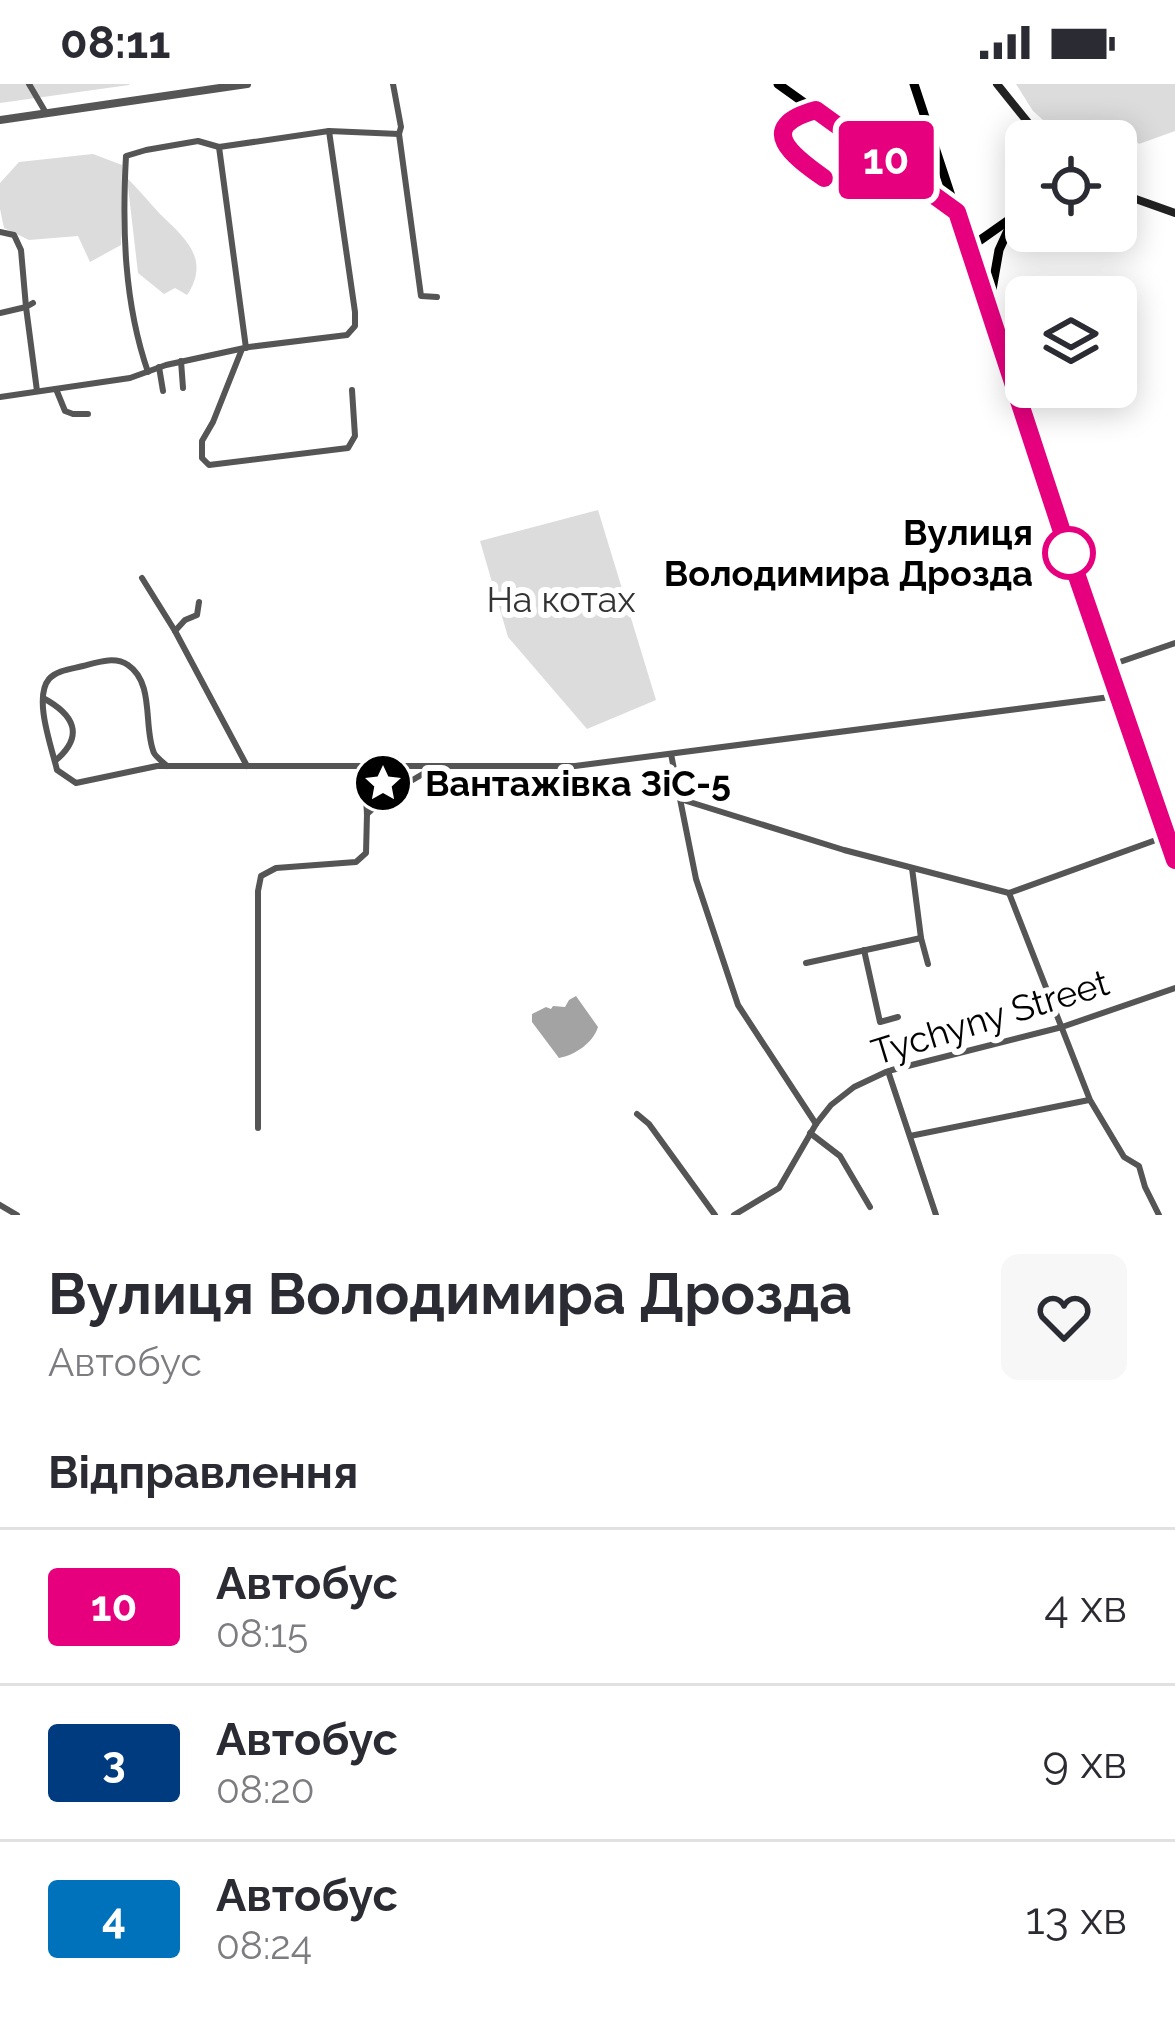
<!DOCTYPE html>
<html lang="uk">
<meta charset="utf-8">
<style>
body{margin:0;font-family:Raleway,sans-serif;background:#f7f7f7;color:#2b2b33;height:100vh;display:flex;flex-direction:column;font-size:45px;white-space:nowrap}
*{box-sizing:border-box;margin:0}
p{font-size:39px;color:#7c7c81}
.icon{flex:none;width:66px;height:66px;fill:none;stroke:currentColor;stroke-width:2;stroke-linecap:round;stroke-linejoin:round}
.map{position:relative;height:1131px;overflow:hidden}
.drawer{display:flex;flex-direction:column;background:#fff;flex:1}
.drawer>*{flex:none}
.badge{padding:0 24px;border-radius:9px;font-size:42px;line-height:78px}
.tools{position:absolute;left:1005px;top:36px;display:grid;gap:24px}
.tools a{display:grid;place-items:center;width:132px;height:132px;border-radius:18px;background:#fff;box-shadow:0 6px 30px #0003;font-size:60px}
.map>.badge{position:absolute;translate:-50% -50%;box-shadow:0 0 0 6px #fff}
h2{padding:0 48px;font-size:45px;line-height:108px}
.round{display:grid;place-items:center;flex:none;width:126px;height:126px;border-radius:18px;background:#f7f7f7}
.summary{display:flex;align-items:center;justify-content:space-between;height:204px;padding:0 48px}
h1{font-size:57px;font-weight:700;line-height:90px}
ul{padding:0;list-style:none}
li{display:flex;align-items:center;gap:36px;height:156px;padding:0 48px;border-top:3px solid #e1e1e2}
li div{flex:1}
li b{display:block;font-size:45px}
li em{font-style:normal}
li .badge{min-width:132px;font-weight:700;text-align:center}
.status{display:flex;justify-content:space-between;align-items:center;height:84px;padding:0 60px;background:#fff;direction:ltr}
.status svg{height:33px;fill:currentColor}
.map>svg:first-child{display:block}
.green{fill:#dcdcdc}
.water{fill:#a3a3a3}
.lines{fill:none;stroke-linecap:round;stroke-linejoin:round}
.minor{stroke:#555;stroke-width:6}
.tertiary{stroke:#555;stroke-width:8}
.secondary{stroke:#222;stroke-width:8}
.primary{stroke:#000;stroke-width:9}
.line-casing{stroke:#fff;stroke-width:27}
.line{stroke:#e6007e;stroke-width:18}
.stop-dot{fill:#fff;stroke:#e6007e;stroke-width:6}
.labels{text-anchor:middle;stroke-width:12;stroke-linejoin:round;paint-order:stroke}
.stop-label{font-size:36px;font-weight:bold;fill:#000;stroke:#fff;text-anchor:end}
.park-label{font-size:36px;fill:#333;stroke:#fff}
.poi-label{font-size:36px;font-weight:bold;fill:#000;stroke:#fff;text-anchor:start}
.street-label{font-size:36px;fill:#000;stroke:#fff}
</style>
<div class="status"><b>08:11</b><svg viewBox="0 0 49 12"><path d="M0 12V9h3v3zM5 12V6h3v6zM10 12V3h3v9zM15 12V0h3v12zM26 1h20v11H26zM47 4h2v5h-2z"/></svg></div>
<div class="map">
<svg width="1175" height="1131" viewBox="0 0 1175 1131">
<rect width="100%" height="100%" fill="#fff"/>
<g class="green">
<path d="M0 0H129V1L0 19Z"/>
<path d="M1016 0H1175V47L1139 60 1132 52 1116 58 1061 57 1042 39 1043 36 1033 27Z"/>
<path d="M93 70 122 81 121 161 90 178 78 152 29 156 4 144 0 125V99L19 78Z"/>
<path d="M127 94C139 106 149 118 160 130 185 154 211 175 187 211L175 204 164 210 138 189Z"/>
<path d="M598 426 656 616 587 645 508 553 480 457Z"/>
</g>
<path class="water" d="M576 912 598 943C593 959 575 971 559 974L532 938V930L546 923 551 925 553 922 565 923 569 916Z"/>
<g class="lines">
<g class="minor">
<path d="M29 0 46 29"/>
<path d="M399 50 421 212 437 213"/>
<path d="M0 148 14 151 21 166 26 223 0 229"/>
<path d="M33 219 26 223 37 307"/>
<path d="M246 264 219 63 329 47"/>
<path d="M242 265 213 338 202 357V374L209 381 348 364 355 352 352 306"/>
<path d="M181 277 183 304"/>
<path d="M159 283 163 307"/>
<path d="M148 288C124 219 122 144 126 72L146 66 198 57 219 63"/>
<path d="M56 305 65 327 73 330H88"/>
<path d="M0 313 130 294 166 281 249 263 347 251 355 242V228L329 47 399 50 401 43 393 0"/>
<path d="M142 494 175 547 247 682"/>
<path d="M175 547 185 536 197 531 199 518"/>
<path d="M1108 582 1175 559"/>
<path d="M43 614C73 630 86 651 55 677"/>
<path d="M671 670 696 795 738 921 816 1040"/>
<path d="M167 682C164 679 156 673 154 669 143 644 155 599 128 581 115 572 98 578 83 582 72 585 57 586 49 595 33 614 52 664 57 686L76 699 157 682H575L1118 612"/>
<path d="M680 715 844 766 1009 809 1167 752"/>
<path d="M367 730 387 711 433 684"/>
<path d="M912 784 921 854 928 880"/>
<path d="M1009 809 1090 1016 1124 1073 1139 1082 1145 1103 1159 1131"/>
<path d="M864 866 880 938 898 933"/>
<path d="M806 879 921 854"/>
<path d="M888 987 936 1131"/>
<path d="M637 1030 649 1040 715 1131"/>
<path d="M258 1044V807L261 792 276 784 356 778 366 769 367 730 364 682"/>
<path d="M810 1049 840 1072 870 1123"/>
<path d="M910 1052 1089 1016"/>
<path d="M0 1121 17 1131"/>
<path d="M734 1131 779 1104 816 1040 831 1021 854 1003 888 987 1062 943 1175 904"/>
</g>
<path class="tertiary" d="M0 36 247 0"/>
<g class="secondary">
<path d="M997 0 1043 57"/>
<path d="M1116 108 1175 129"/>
</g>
<g class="primary">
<path d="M778 0 957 128"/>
<path d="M914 0 1069 469 1175 776"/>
<path d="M1116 109H1118"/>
<path d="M969 164 1026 124"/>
<path d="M989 223 999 166 1015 131"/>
</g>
</g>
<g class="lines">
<g class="line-casing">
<path id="line" d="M824 94C794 73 753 43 816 26L957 128 1069 469 1175 776"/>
</g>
<use href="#line" class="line"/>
</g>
<defs>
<g id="sight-disc" transform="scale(3)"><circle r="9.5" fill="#000" stroke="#fff"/><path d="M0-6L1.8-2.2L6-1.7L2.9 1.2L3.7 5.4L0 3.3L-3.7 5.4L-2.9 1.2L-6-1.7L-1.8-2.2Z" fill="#fff"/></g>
</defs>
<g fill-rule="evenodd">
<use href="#sight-disc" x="383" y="699"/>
</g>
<circle class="stop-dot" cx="1069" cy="469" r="24"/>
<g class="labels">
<g class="stop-label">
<text x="1033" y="461">Вулиця<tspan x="1033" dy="41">Володимира Дрозда</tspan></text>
</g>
<g class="park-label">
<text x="561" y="528">На котах</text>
</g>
<g class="poi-label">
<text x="425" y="712">Вантажівка ЗіС-5</text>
</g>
<g class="street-label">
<text transform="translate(990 933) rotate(-17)" y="13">Tychyny Street</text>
</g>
</g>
</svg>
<div class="tools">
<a><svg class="icon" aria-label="locate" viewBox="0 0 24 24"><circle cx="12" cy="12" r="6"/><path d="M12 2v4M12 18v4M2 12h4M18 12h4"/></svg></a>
<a><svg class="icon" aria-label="layers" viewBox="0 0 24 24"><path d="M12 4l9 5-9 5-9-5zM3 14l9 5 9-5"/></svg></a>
</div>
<b class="badge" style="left:886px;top:76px;background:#e6007e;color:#fff">10</b>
</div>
<section class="drawer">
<div class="summary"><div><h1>Вулиця Володимира Дрозда</h1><p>Автобус</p></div><a class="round"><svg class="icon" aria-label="heart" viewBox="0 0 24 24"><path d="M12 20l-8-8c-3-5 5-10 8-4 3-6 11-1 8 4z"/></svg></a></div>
<h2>Відправлення</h2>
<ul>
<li><span class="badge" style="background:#e6007e;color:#fff">10</span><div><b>Автобус</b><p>08:15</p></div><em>4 хв</em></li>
<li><span class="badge" style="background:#003b80;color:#fff">3</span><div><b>Автобус</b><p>08:20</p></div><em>9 хв</em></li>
<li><span class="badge" style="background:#0072bc;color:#fff">4</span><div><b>Автобус</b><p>08:24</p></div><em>13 хв</em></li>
</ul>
</section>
